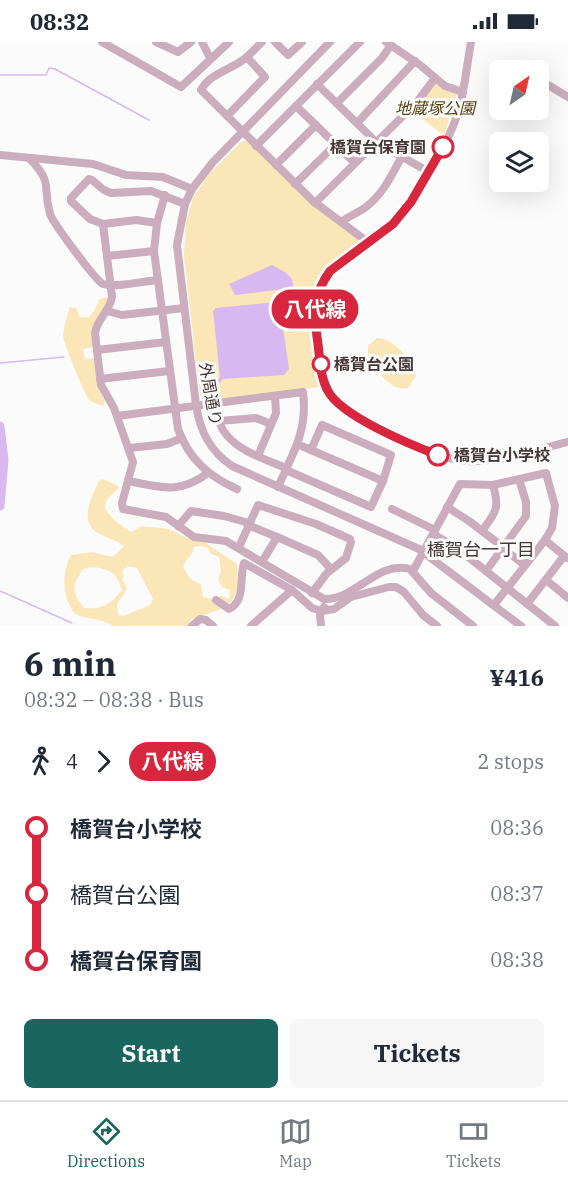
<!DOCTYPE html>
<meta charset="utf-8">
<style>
body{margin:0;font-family:"IBM Plex Serif","Noto Sans JP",serif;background:#f6f6f7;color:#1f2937;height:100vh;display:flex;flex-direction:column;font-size:22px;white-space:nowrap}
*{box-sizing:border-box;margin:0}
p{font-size:20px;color:#747a83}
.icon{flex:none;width:33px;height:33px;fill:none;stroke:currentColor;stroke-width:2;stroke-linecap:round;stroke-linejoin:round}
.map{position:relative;height:584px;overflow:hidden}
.side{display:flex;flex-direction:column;background:#fff;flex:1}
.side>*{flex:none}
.badge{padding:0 12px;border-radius:20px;font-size:21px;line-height:39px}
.needle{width:39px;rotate:34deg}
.fabs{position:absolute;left:489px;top:18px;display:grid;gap:12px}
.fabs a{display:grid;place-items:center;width:60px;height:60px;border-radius:9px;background:#fff;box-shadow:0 6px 24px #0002;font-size:30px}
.map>.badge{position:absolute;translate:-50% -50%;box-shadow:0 0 0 3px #fff}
.legs{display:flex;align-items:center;gap:9px;height:66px;padding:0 24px;font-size:20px}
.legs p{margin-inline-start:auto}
.headline{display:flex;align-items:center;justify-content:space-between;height:102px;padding:0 24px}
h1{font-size:33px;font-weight:800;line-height:45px}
.button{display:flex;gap:12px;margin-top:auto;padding:12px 24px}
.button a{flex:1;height:69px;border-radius:9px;background:#196660;color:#fff;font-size:24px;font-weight:800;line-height:69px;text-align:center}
.button a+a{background:#f6f6f7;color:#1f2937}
ul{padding:0 24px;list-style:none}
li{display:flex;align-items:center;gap:21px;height:66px;font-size:22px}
li i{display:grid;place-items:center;width:9px;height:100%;margin:0 8px;background:currentColor}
li i::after{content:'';width:15px;height:15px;margin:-8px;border:4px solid;border-radius:50%;background:#fff}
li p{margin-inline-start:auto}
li:first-child i{background:linear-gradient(#0000 50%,currentColor 0)}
li:last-child i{background:linear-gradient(currentColor 50%,#0000 0)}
.status{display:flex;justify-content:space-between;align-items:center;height:42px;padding:0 30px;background:#fff;direction:ltr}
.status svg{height:16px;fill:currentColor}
.tabs{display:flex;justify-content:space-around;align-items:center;height:84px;border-top:2px solid #e0e1e3;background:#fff;font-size:16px;color:#747a83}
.tabs a{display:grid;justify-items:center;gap:3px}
.tabs .selected{color:#196660}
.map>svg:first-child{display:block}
.green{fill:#fbe6b7;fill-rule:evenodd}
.water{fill:#d9b7f1}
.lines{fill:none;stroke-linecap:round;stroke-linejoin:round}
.stream{stroke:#d9b7f1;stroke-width:1.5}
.river{stroke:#d9b7f1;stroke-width:9}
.minor{stroke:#cbadbd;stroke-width:8}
.line-1-casing{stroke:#fff;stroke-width:14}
.line-1{stroke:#d7263d;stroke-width:9}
.stop-1-dot{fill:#fff;stroke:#d7263d;stroke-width:3}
.labels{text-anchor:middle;stroke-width:6;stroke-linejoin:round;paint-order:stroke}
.park-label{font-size:16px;font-style:italic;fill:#564210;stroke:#fbfbfb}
.stop-label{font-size:16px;font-weight:bold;fill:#473737;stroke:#fbfbfb;text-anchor:start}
.street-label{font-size:16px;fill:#473737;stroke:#fbfbfb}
.neighbourhood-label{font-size:18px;fill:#473737;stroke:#fbfbfb}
</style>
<div class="status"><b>08:32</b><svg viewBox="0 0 49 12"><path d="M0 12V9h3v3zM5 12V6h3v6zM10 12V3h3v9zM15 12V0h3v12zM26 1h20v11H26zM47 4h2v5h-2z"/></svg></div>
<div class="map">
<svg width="568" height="584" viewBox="0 0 568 584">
<rect width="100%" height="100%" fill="#fbfbfb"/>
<g class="green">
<path d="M435 40 446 48 457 52 444 93 411 69Z"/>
<path d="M242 99H248L359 199C350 209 336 215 327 225 300 253 311 311 320 345L205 360 200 354 184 214 186 180 193 156 208 133Z"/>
<path d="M107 255 108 262C95 279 91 283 94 305L83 307 85 317 95 316 98 346 105 360 103 364C99 362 93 361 90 359 85 354 63 300 63 293 64 283 67 274 70 265L76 266 80 275H89L95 268 99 257Z"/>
<path d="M377 296C393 296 414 319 416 334L408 346C390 350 378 329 368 316V304Z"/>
<path d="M102 437 117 443 119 446 107 457 105 467 115 479 131 490 142 484 169 487 187 496 203 499 237 522C241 565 228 565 191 577L188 584H113C102 576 88 578 75 572 62 554 61 533 71 513L91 510 113 515 124 504C116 498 107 496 98 491 78 479 92 456 98 440ZM201 504 208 506 211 512 219 515 221 530 218 537 222 545 230 548 229 557 221 554 214 558 203 555 201 542C191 539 186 533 183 523L193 510 194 505ZM127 524 137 526 153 557 150 563 123 574 119 573C113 556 122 560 127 546L122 538 124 534 122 530ZM92 525C110 527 116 530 122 548 111 562 102 568 84 566 72 550 71 544 83 527Z"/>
</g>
<g class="water">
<path d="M272 223C282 229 295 233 293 246L235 253 229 242Z"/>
<path d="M275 260 280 265 289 327 284 333 223 337 213 348V350H210L209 347 220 335 213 269 216 266Z"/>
</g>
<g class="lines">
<g class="stream">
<path d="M0 33H46L49 26 55 27 149 78"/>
<path d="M0 321 64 315"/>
<path d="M0 549 72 581"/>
</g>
<path class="river" d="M0 384 4 418 0 464"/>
<g class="minor">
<path d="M102 0 181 45 229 0"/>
<path d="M156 0 178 10 191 0"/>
<path d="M202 0 210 16"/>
<path d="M262 0C255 7 248 15 240 20 226 29 209 33 201 48L313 159 369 201"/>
<path d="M275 0 288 13 302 0"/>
<path d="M330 0 213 120 192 147 185 162 177 203 196 363C200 389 210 409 232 424L419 507 521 584"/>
<path d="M386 0 420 23 445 44 463 50"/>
<path d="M471 0C467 22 465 45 459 67 451 97 413 163 390 184 368 204 332 216 320 246 311 267 318 337 332 355 349 377 438 418 466 419 500 421 535 408 568 400"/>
<path d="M543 40 568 55"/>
<path d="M317 42 376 100 429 130"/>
<path d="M337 61 382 16 391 3"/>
<path d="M296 64 355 121"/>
<path d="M227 74 265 35 247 15"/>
<path d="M357 81 415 19"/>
<path d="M256 104 360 0"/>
<path d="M0 113 93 122 126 133 163 135 192 147"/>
<path d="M30 117C54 142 42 144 50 172 53 181 96 239 103 242 115 246 144 239 158 238"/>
<path d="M276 123 316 83"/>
<path d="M295 142 336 102"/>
<path d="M165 153 157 181 154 209 178 387C189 417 208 434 237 447"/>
<path d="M315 161 417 60 435 36"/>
<path d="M341 180C349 174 358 171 366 165 383 152 392 133 402 114"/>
<path d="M157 181 136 178 103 182 90 177 71 159V156L89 137 92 138 104 148 111 151 151 149 185 162"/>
<path d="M103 182 112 255C110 269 97 277 95 291L101 343 114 366 133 420 122 461 123 467 166 475 194 495 226 499 324 557C356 558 377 518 410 527L431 551 473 584"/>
<path d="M107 214 154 209"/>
<path d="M107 269 122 273 184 266"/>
<path d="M97 308 166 300"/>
<path d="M100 337 169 329"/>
<path d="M214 361C217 370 218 380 223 388 236 409 265 417 286 426"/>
<path d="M117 374 303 350C308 388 293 411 278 445"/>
<path d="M219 379 256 376 271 382"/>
<path d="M297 402 383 439"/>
<path d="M129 406 167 402 182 396"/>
<path d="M258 414 276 371 275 354"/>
<path d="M286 428 371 465 383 439 391 413 322 383 311 408"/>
<path d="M128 439C161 445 178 453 208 431"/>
<path d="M447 465 469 479 503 505"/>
<path d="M392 467 435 488"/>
<path d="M248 483 277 495"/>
<path d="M178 484 191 469 224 474 249 481"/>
<path d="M482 489C496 470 500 467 493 443"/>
<path d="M433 492 457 506 555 584"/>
<path d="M545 498 567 516"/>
<path d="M239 505 258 463 316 482 350 497 351 500 346 516 327 531 312 551"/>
<path d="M502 506 525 523"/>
<path d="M262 520 277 495 318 513 331 527"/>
<path d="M413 529 460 442 493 443 546 431 555 464 552 486 545 498 494 563"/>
<path d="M486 529 526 474V460L519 437"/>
<path d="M546 538 568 556"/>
<path d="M216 558 229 567C246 559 239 536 244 521L292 548"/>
<path d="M527 562 564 514"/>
<path d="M192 584 200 577 206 578 213 584"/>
<path d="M251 584 292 548 312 566 322 569 334 567 351 555 389 545H396L404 550 423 573 437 584"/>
<path d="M321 584 320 573 324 565"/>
</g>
</g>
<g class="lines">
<g class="line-1-casing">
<path id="line-1" d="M438 413C411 403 341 374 328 349 319 333 320 312 317 295 314 269 314 251 330 229L393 182 411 160 443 105"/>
</g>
<use href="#line-1" class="line-1"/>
</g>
<g class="stop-1-dot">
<circle cx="443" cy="105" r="10"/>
<circle cx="321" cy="322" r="8"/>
<circle cx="438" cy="413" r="10"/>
</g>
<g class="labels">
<g class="park-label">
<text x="435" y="72">地蔵塚公園</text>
</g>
<g class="stop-label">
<text x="426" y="111" text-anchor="end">橋賀台保育園</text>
<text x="334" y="328">橋賀台公園</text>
<text x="454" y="419">橋賀台小学校</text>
</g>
<g class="street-label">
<text transform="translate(211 352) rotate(80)" y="6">外周通り</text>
</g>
<g class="neighbourhood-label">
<text x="481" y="514">橋賀台一丁目</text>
</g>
</g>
</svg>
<div class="fabs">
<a><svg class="needle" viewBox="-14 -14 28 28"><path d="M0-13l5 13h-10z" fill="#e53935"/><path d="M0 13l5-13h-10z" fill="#747a83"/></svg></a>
<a><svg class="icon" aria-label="layers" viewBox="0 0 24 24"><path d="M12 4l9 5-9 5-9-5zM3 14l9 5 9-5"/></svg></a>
</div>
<b class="badge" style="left:315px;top:267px;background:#d7263d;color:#fff">八代線</b>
</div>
<section class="side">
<div class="headline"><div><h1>6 min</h1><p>08:32 – 08:38 · Bus</p></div><b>¥416</b></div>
<div class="legs"><svg class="icon" aria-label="walk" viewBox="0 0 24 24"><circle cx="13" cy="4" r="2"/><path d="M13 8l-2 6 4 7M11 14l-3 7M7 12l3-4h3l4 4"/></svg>4<svg class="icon" aria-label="forward" viewBox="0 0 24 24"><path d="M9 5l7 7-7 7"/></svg><b class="badge" style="background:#d7263d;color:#fff">八代線</b><p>2 stops</p></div>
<ul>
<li><i style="color:#d7263d"></i><b>橋賀台小学校</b><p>08:36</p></li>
<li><i style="color:#d7263d"></i><span>橋賀台公園</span><p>08:37</p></li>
<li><i style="color:#d7263d"></i><b>橋賀台保育園</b><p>08:38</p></li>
</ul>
<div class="button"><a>Start</a><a>Tickets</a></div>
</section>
<nav class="tabs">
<a class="selected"><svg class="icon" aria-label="directions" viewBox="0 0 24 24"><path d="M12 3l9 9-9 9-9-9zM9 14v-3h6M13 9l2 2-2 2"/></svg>Directions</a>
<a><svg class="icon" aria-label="map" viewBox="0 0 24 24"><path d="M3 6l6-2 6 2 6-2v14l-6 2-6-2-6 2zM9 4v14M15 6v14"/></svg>Map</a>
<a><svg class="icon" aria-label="tickets" viewBox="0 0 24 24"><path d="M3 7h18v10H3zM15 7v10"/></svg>Tickets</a>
</nav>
